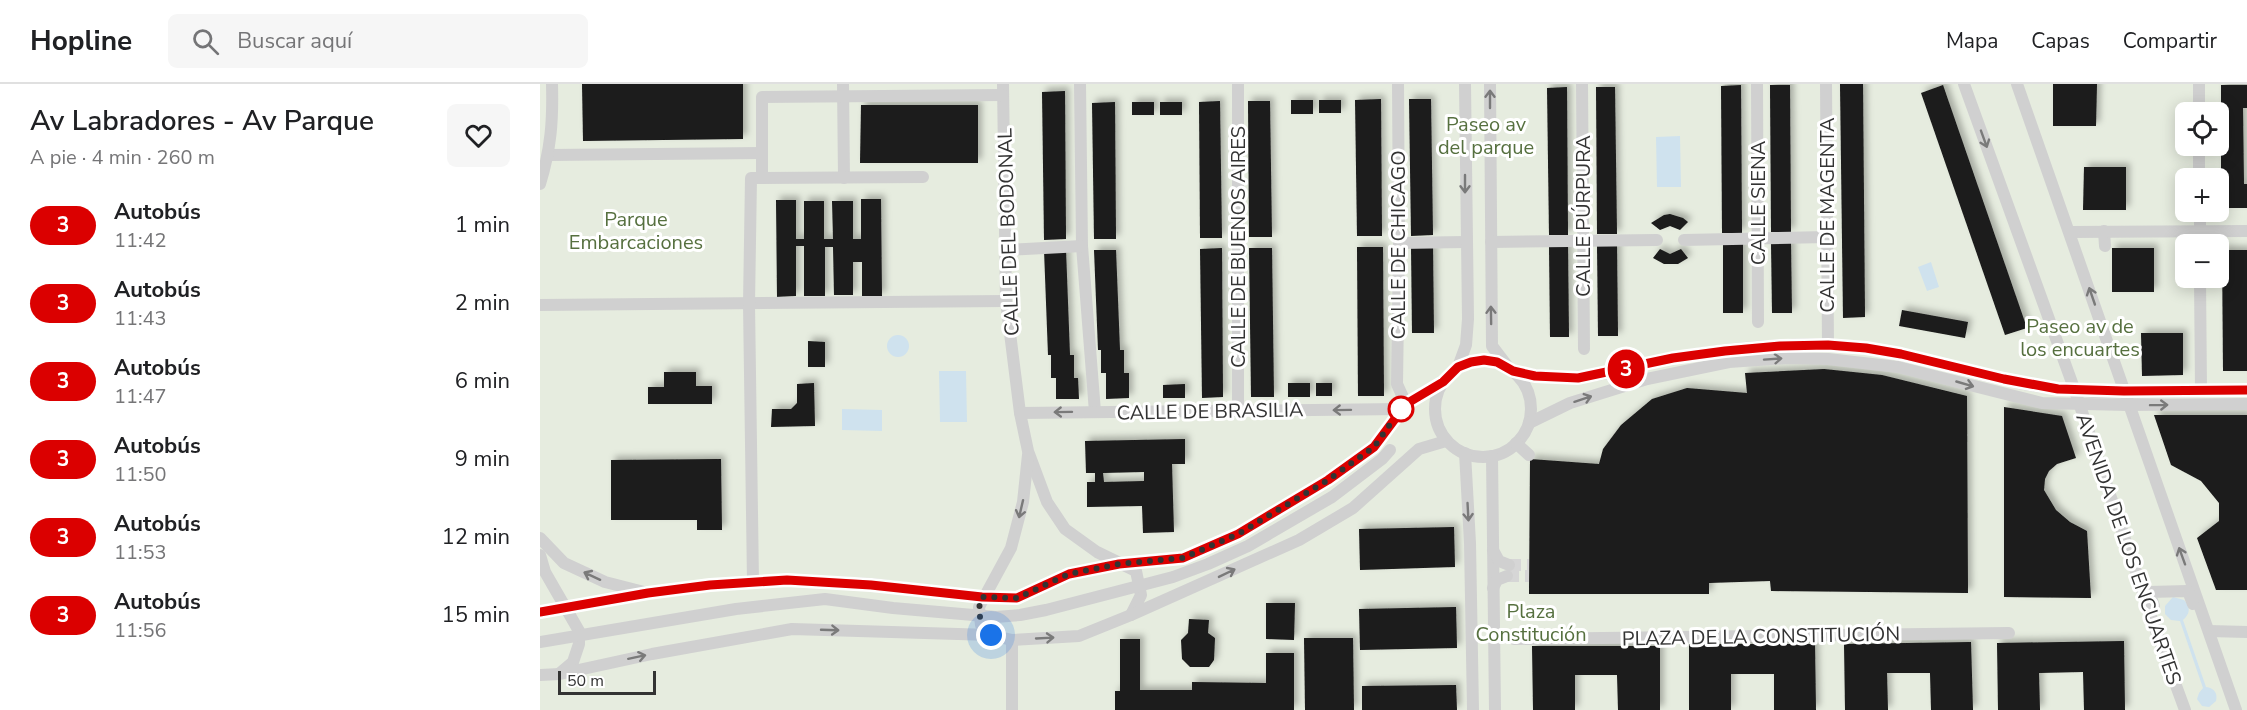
<!DOCTYPE html>
<html lang="es">
<meta charset="utf-8">
<style>
body{margin:0;font-family:"Nunito Sans",sans-serif;background:#f6f6f6;color:#202124;height:100vh;display:flex;flex-direction:column;font-size:22px;white-space:nowrap}
*{box-sizing:border-box;margin:0}
p{font-size:20px;color:#757577}
.icon{flex:none;width:33px;height:33px;fill:none;stroke:currentColor;stroke-width:2;stroke-linecap:round;stroke-linejoin:round}
.map{position:relative;flex:1;overflow:hidden}
.sheet{display:flex;flex-direction:column;background:#fff;width:540px}
.sheet>*{flex:none}
.badge{padding:0 12px;border-radius:20px;font-size:21px;line-height:39px}
.fabs{position:absolute;left:1635px;top:18px;display:grid;gap:12px}
.fabs a{display:grid;place-items:center;width:54px;height:54px;border-radius:9px;background:#fff;box-shadow:0 3px 15px #0003;font-size:30px}
.scale{position:absolute;left:18px;bottom:15px;width:98px;box-sizing:border-box;padding-left:6px;border:3px solid #333;border-top:0;font-size:16px;line-height:21px;white-space:nowrap;color:#333;-webkit-text-stroke:4px #fff;paint-order:stroke}
.you{position:absolute;width:30px;height:30px;margin:-15px;border:4px solid #fff;border-radius:50%;background:#1a73e8;box-shadow:0 0 0 9px #1a73e833}
.map>.badge{position:absolute;translate:-50% -50%;box-shadow:0 0 0 3px #fff}
.round{display:grid;place-items:center;flex:none;width:63px;height:63px;border-radius:9px;background:#f6f6f6}
.headline{display:flex;align-items:center;justify-content:space-between;height:102px;padding:0 30px}
h1{font-size:28px;font-weight:600;line-height:45px}
ul{padding:0;list-style:none}
li{display:flex;align-items:center;gap:18px;height:78px;padding:0 30px}
li div{flex:1}
li b{display:block;font-size:22px}
li em{font-style:normal}
li .badge{min-width:66px;font-weight:700;text-align:center}
header{display:flex;align-items:center;gap:36px;box-sizing:border-box;height:84px;padding:0 30px;background:#fff;border-bottom:2px solid #e0e0e0}
header strong{font-size:28px}
nav{display:flex;gap:33px;margin-inline-start:auto;font-size:21px}
.search{width:420px;height:54px;background:#f6f6f6;display:flex;align-items:center;gap:15px;box-sizing:border-box;padding:0 21px;border-radius:9px;color:#757577;font-size:22px}
main{display:flex;flex:1;min-height:0}
.map>svg:first-child{display:block}
.green{fill:#e6ecdf;fill-rule:evenodd}
.water{fill:#cfe2ee}
.building{fill:#1a1a1a;fill-rule:evenodd;filter:url(#shadow)}
.lines{fill:none;stroke-linecap:round;stroke-linejoin:round}
.street-tunnel{stroke:#d6d6d6;stroke-width:12;stroke-dasharray:12 6;stroke-linecap:butt}
.street{stroke:#d0d0d0;stroke-width:12}
.oneway{stroke:#7a7a7a}
.line-casing{stroke:#fff;stroke-width:14}
.line{stroke:#db0000;stroke-width:9}
.walk{stroke:#333;stroke-width:6;stroke-dasharray:0 10.8}
.stop-dot{fill:#fff;stroke:#db0000;stroke-width:3}
.labels{text-anchor:middle;stroke-width:6;stroke-linejoin:round;paint-order:stroke}
.park-label{font-size:20px;fill:#56703f;stroke:#fff}
.street-label{font-size:20px;fill:#333;stroke:#fff}
</style>
<header>
<strong>Hopline</strong>
<div class="search"><svg class="icon" aria-label="search" viewBox="0 0 24 24"><circle cx="10" cy="10" r="6"/><path d="M15 15l6 6"/></svg>Buscar aquí</div>
<nav><a>Mapa</a><a>Capas</a><a>Compartir</a></nav>
</header>
<main>
<section class="sheet">
<div class="headline"><div><h1>Av Labradores - Av Parque</h1><p>A pie · 4 min · 260 m</p></div><a class="round"><svg class="icon" aria-label="heart" viewBox="0 0 24 24"><path d="M12 20l-8-8c-3-5 5-10 8-4 3-6 11-1 8 4z"/></svg></a></div>
<ul>
<li><span class="badge" style="background:#db0000;color:#fff">3</span><div><b>Autobús</b><p>11:42</p></div><em>1 min</em></li>
<li><span class="badge" style="background:#db0000;color:#fff">3</span><div><b>Autobús</b><p>11:43</p></div><em>2 min</em></li>
<li><span class="badge" style="background:#db0000;color:#fff">3</span><div><b>Autobús</b><p>11:47</p></div><em>6 min</em></li>
<li><span class="badge" style="background:#db0000;color:#fff">3</span><div><b>Autobús</b><p>11:50</p></div><em>9 min</em></li>
<li><span class="badge" style="background:#db0000;color:#fff">3</span><div><b>Autobús</b><p>11:53</p></div><em>12 min</em></li>
<li><span class="badge" style="background:#db0000;color:#fff">3</span><div><b>Autobús</b><p>11:56</p></div><em>15 min</em></li>
</ul>
</section>
<div class="map">
<svg width="1707" height="626" viewBox="0 0 1707 626">
<defs>
<filter id="shadow"><feDropShadow dx="4" dy="-4" stdDeviation="3" flood-color="#0004"/></filter>
</defs>
<rect width="100%" height="100%" fill="#fff"/>
<path class="green" d="M0 0H1707V626H0ZM1646 28H1678V62H1646ZM1646 94H1678V128H1646ZM1646 160H1678V194H1646Z"/>
<g class="water">
<path d="M1140 52 1141 103H1117L1116 53Z"/>
<path d="M1391 178 1399 203 1387 207 1378 183Z"/>
<circle cx="358" cy="262" r="11"/>
<path d="M399 287H426L427 338H400Z"/>
<path d="M302 325 342 326V347L302 346Z"/>
<path d="M1633 513 1644 516C1651 523 1650 530 1643 536L1666 603C1674 604 1678 609 1676 617L1669 623 1662 622 1657 615 1659 609 1663 604 1640 537 1631 536 1625 530V522Z"/>
</g>
<g class="building">
<path d="M42 0H203V55L43 57Z"/>
<path d="M1300 0H1323L1325 233 1303 234Z"/>
<path d="M1513 0H1557L1556 42H1513Z"/>
<path d="M1201 1 1202 149H1182L1181 2Z"/>
<path d="M1230 1H1250L1251 148H1231Z"/>
<path d="M1403 1 1487 244 1465 251 1381 9Z"/>
<path d="M1681 1H1707V24H1703L1704 100H1707V124H1681Z"/>
<path d="M1027 3 1028 151H1009L1007 4Z"/>
<path d="M1056 3H1075L1077 150H1057Z"/>
<path d="M525 7 526 155 504 156 502 8Z"/>
<path d="M841 15 842 152H817L815 16Z"/>
<path d="M869 15H891L893 151 871 152Z"/>
<rect x="751" y="16" width="22" height="14"/>
<rect x="779" y="16" width="22" height="13"/>
<path d="M680 17 682 154H660L659 18Z"/>
<path d="M708 17H730L732 153H709Z"/>
<path d="M575 18 576 155H554L552 19Z"/>
<rect x="592" y="18" width="22" height="13"/>
<rect x="620" y="18" width="22" height="13"/>
<path d="M321 21H438V79H320Z"/>
<path d="M1544 83H1586V126H1543Z"/>
<path d="M321 115H341L342 212H322V178H313V211H294L293 163H285V212H264V162H256V212L237 213 236 116H256V155H264V117H284V155H293L292 117H313V155H321Z"/>
<path d="M1130 130 1143 134 1148 138 1140 146 1130 142 1120 146 1111 139 1124 131Z"/>
<path d="M1203 159V229H1183V160Z"/>
<path d="M1231 159H1251L1252 229H1232Z"/>
<path d="M1028 161 1029 253H1010L1009 162Z"/>
<path d="M1057 161H1077L1078 252H1058Z"/>
<path d="M871 162H893L894 249H872Z"/>
<path d="M817 163H843L844 312H818Z"/>
<path d="M682 164 683 313 662 314 660 165Z"/>
<path d="M709 164H732L734 313H711Z"/>
<rect x="1572" y="164" width="42" height="44"/>
<path d="M1120 165 1130 170 1141 165 1148 174 1138 180H1124L1113 174Z"/>
<path d="M504 166H526L530 271H534V294H538L539 315H516V294H511V271H508Z"/>
<path d="M554 166H576L580 266H584V289H589V314L566 315V289H561V266H558Z"/>
<path d="M1682 166H1707V287H1683Z"/>
<path d="M1362 226 1428 238 1425 254 1359 242Z"/>
<path d="M1601 249H1643V291L1602 292Z"/>
<path d="M268 257 285 258V283H268Z"/>
<path d="M1284 285 1342 291 1427 312 1428 509 1231 507 1230 497 1169 499V510H989L990 375 1059 380 1063 365 1081 341 1112 315 1147 304 1207 309 1205 289Z"/>
<path d="M124 288H156V302H172V320H108V303H124Z"/>
<path d="M274 299 275 342 231 343 232 325H251L257 319V300Z"/>
<rect x="748" y="299" width="22" height="14"/>
<rect x="776" y="299" width="16" height="13"/>
<path d="M645 300V314H623V301Z"/>
<path d="M1464 323 1522 332 1536 374 1517 380 1509 387 1505 395 1504 406 1516 426 1530 438 1547 447 1551 514 1464 513Z"/>
<path d="M1614 331H1707V506H1676L1657 454 1679 437V419L1661 397 1631 381Z"/>
<path d="M645 355V380H632L634 448 603 449 602 422 547 423V398H555V389H546L545 357ZM604 388V397L564 398 563 389Z"/>
<path d="M181 375 182 446H157V436H71V376Z"/>
<path d="M914 443 915 483 820 486 819 445Z"/>
<path d="M726 519H755L754 556 726 555Z"/>
<path d="M916 523 917 564 820 566 819 525Z"/>
<path d="M649 535 669 536 668 549 675 554 674 576 669 583H650L642 575 641 556 648 549Z"/>
<path d="M764 554H813L814 626H765Z"/>
<path d="M580 555H600V606H652V598L726 599V569H754V626H575V607H580Z"/>
<path d="M1584 557 1585 626H1544L1543 588 1499 589 1500 626H1458L1457 559Z"/>
<path d="M1431 558 1433 626H1391L1390 589H1347L1348 626H1305L1304 560Z"/>
<path d="M1149 560H1275L1276 626H1234V590H1191V626H1149Z"/>
<path d="M992 562H1120V626H1078L1077 591H1035V626H993Z"/>
<path d="M916 601 917 626H822V602Z"/>
</g>
<g class="lines">
<g class="street-tunnel">
<path d="M969 481H989"/>
<path d="M967 492H989"/>
</g>
<g class="street">
<path d="M303 0 304 94"/>
<path d="M463 0 466 217 480 329 488 367 507 418 525 445 557 468 596 487 601 511 591 531"/>
<path d="M540 0 542 162 555 328"/>
<path d="M858 0 859 159 857 300 866 320"/>
<path d="M950 0 952 262 968 283"/>
<path d="M1042 0 1044 265"/>
<path d="M1217 0 1218 238"/>
<path d="M1286 0 1288 261"/>
<path d="M1424 0 1535 307 1616 547 1645 626"/>
<path d="M1477 0 1696 626"/>
<path d="M1659 0V28"/>
<path d="M1659 62V94"/>
<path d="M9 71 222 69"/>
<path d="M222 94V13L463 11"/>
<path d="M0 100C11 64 13 37 12 0"/>
<path d="M1660 128V160"/>
<path d="M1564 147 1565 162"/>
<path d="M1530 148 1707 147"/>
<path d="M1144 156 1288 153"/>
<path d="M951 158 1117 156"/>
<path d="M859 159 925 158"/>
<path d="M465 166 542 162"/>
<path d="M1660 194 1661 306"/>
<path d="M0 221 466 217"/>
<circle cx="943" cy="325" r="48"/>
<path d="M918 283 926 261 928 235 925 0"/>
<path d="M973 287C994 292 1014 294 1036 293 1069 292 1101 279 1134 274 1184 265 1237 259 1288 261 1362 264 1430 292 1502 303 1569 313 1640 307 1707 306"/>
<path d="M698 327V0"/>
<path d="M480 329 861 325"/>
<path d="M989 339 1030 319 1107 295 1189 278 1249 274 1288 275 1358 283 1502 319 1588 321 1707 320"/>
<path d="M976 359 989 371"/>
<path d="M925 369 930 459 933 626"/>
<path d="M952 372 955 626"/>
<path d="M0 454 24 479 65 498 104 508"/>
<path d="M953 466 959 477 969 481"/>
<path d="M0 471 5 488 39 547V560L33 578 20 589"/>
<path d="M213 498 209 220 211 94 383 93"/>
<path d="M953 504 957 496 967 492"/>
<path d="M1614 522 1609 508 1648 507 1653 520"/>
<path d="M0 528 108 509 170 501 247 496 331 500 442 513 477 514 529 490 579 480 643 474 698 450 787 396 834 363 866 320 903 298"/>
<path d="M1669 547 1707 548"/>
<path d="M451 551 441 541 439 523 471 464 483 418 488 371"/>
<path d="M974 555 1469 549"/>
<path d="M472 556V626"/>
<path d="M0 558 196 525 285 515 353 524 456 533 480 531 506 526 633 493 668 480 708 462 792 413 842 375 850 366"/>
<path d="M0 591 20 590 112 570 252 545 451 551 472 556 539 552 591 531 759 456 813 424 879 365 906 357"/>
</g>
</g>
<defs><path id="oneway-shaft" d="M-6 0H5M1.5-3L5.5 0L1.5 3" fill="none" stroke-width="1.6" stroke-linecap="round" stroke-linejoin="round" transform="scale(1.5)"/></defs>
<g class="oneway">
<use href="#oneway-shaft" transform="translate(950 15) rotate(-90)"/>
<use href="#oneway-shaft" transform="translate(1444 55) rotate(70)"/>
<use href="#oneway-shaft" transform="translate(925 100) rotate(90)"/>
<use href="#oneway-shaft" transform="translate(1552 212) rotate(-109)"/>
<use href="#oneway-shaft" transform="translate(951 231) rotate(-91)"/>
<use href="#oneway-shaft" transform="translate(1233 275) rotate(-4)"/>
<use href="#oneway-shaft" transform="translate(1425 300) rotate(16)"/>
<use href="#oneway-shaft" transform="translate(1043 315) rotate(-18)"/>
<use href="#oneway-shaft" transform="translate(1619 321) rotate(-1)"/>
<use href="#oneway-shaft" transform="translate(802 326) rotate(179)"/>
<use href="#oneway-shaft" transform="translate(523 328) rotate(179)"/>
<use href="#oneway-shaft" transform="translate(481 425) rotate(103)"/>
<use href="#oneway-shaft" transform="translate(928 428) rotate(87)"/>
<use href="#oneway-shaft" transform="translate(1642 472) rotate(-110)"/>
<use href="#oneway-shaft" transform="translate(687 489) rotate(-26)"/>
<use href="#oneway-shaft" transform="translate(52 492) rotate(-155)"/>
<use href="#oneway-shaft" transform="translate(290 546) rotate(2)"/>
<use href="#oneway-shaft" transform="translate(505 554) rotate(-3)"/>
<use href="#oneway-shaft" transform="translate(97 573) rotate(-12)"/>
</g>
<g class="lines">
<g class="line-casing">
<path id="line" d="M0 528 108 509 170 501 247 496 331 501 442 513 477 514 529 490 579 480 643 474 698 450 788 396 834 363 866 320 903 298 918 283 931 278 944 276 957 278 973 287 995 292 1038 294 1133 274 1185 267 1240 262 1288 261 1326 264 1361 270 1464 295 1518 305 1584 307 1707 306"/>
</g>
<use href="#line" class="line"/>
<path class="walk" d="M451 551C440 539 436 528 442 513L477 514 529 490 579 480 643 474 698 450 788 396 834 363 861 325"/>
</g>
<circle class="stop-dot" cx="861" cy="325" r="12"/>
<g class="labels">
<g class="park-label">
<text x="946" y="47">Paseo av<tspan x="946" dy="23">del parque</tspan></text>
<text x="96" y="142">Parque<tspan x="96" dy="23">Embarcaciones</tspan></text>
<text x="1540" y="249">Paseo av de<tspan x="1540" dy="23">los encuartes</tspan></text>
<text x="991" y="534">Plaza<tspan x="991" dy="23">Constitución</tspan></text>
</g>
<g class="street-label">
<text transform="translate(1218 119) rotate(-90)" y="7">CALLE SIENA</text>
<text transform="translate(1287 131) rotate(-90)" y="7">CALLE DE MAGENTA</text>
<text transform="translate(1043 132) rotate(-90)" y="7">CALLE PÚRPURA</text>
<text transform="translate(468 148) rotate(-92)" y="7">CALLE DEL BODONAL</text>
<text transform="translate(858 161) rotate(-90)" y="7">CALLE DE CHICAGO</text>
<text transform="translate(698 163) rotate(-90)" y="7">CALLE DE BUENOS AIRES</text>
<text transform="translate(670 327) rotate(-1)" y="7">CALLE DE BRASILIA</text>
<text transform="translate(1589 465) rotate(71)" y="7">AVENIDA DE LOS ENCUARTES</text>
<text transform="translate(1221 552) rotate(-1)" y="7">PLAZA DE LA CONSTITUCIÓN</text>
</g>
</g>
</svg>
<div class="fabs">
<a><svg class="icon" aria-label="locate" viewBox="0 0 24 24"><circle cx="12" cy="12" r="6"/><path d="M12 2v4M12 18v4M2 12h4M18 12h4"/></svg></a>
<a>+</a>
<a>−</a>
</div>
<div class="scale">50 m</div>
<div class="you" style="left:451px;top:551px"></div>
<b class="badge" style="left:1086px;top:285px;background:#db0000;color:#fff">3</b>
</div>
</main>
